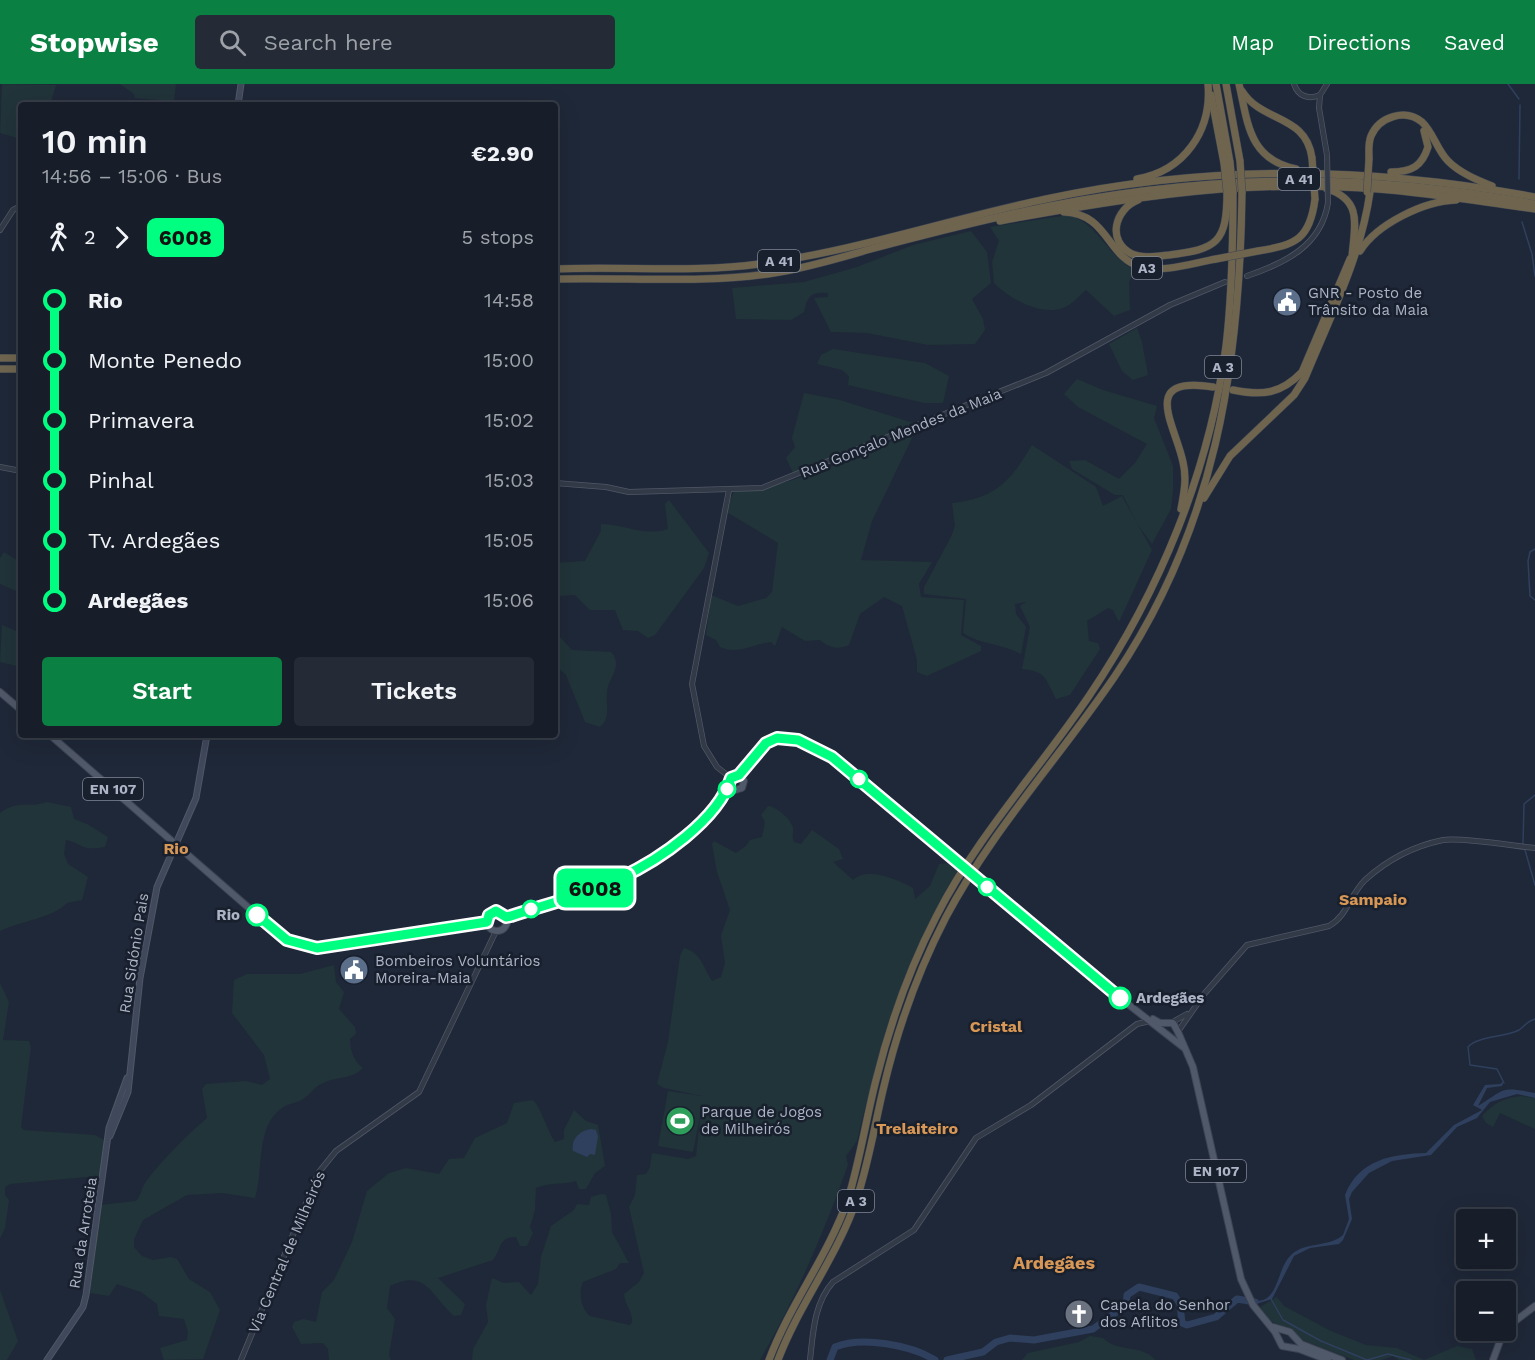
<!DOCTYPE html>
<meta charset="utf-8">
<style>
body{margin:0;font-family:"Work Sans",sans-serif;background:#242b36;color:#f1f3f6;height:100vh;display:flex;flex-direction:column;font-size:22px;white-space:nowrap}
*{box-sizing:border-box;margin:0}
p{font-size:20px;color:#9ea2a8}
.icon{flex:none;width:33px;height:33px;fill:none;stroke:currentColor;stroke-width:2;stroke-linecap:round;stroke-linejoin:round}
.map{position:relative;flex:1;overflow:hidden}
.side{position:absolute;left:18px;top:18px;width:540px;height:636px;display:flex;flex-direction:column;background:#171e2a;border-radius:6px;box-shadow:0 6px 24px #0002,0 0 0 2px #363c47}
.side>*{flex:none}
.badge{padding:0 12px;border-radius:9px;font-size:21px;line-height:39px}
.controls{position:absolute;left:1456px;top:1125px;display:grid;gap:12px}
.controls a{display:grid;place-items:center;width:60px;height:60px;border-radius:6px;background:#171e2a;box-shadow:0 6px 24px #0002,0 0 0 2px #363c47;font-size:30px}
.map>.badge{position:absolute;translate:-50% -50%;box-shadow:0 0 0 3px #fff}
.legs{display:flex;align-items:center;gap:9px;height:66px;padding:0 24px;font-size:20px}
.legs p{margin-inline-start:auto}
.headline{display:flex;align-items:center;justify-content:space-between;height:102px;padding:0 24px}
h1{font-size:33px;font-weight:600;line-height:45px}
.action{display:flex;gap:12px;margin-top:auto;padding:12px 24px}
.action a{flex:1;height:69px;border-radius:6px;background:#0b8043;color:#fff;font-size:24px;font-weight:600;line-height:69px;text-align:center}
.action a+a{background:#242b36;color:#f1f3f6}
ul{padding:0 24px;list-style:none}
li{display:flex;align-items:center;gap:21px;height:60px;font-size:22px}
li i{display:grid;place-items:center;width:9px;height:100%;margin:0 8px;background:currentColor}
li i::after{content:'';width:15px;height:15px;margin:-8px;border:4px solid;border-radius:50%;background:#171e2a}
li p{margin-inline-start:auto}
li:first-child i{background:linear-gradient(#0000 50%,currentColor 0)}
li:last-child i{background:linear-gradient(currentColor 50%,#0000 0)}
header{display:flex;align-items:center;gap:36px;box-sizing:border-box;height:84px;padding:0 30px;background:#0b8043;color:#fff}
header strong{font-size:28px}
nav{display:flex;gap:33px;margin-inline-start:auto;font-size:21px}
.search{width:420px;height:54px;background:#242b36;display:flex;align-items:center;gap:15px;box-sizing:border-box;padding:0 21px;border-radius:6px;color:#9ea2a8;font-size:22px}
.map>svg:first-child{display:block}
.green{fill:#213439}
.water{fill:#2f3f5e}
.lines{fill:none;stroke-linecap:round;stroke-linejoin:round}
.stream{stroke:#2f3f5e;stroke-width:1.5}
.river{stroke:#2f3f5e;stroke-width:7}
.tertiary-casing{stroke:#505766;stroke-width:6}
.secondary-casing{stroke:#505766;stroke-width:7}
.primary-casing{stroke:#3c4352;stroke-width:8}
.motorway-casing{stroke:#3d4453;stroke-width:8}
.tertiary{stroke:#323a48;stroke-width:4.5}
.secondary{stroke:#40485c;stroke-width:5}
.primary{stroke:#505969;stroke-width:6}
.motorway{stroke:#6f654f;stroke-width:7}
.tertiary-bridge-casing{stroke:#505766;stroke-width:6;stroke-linecap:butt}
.primary-bridge-casing{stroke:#3c4352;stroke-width:8;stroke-linecap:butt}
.motorway-bridge-casing{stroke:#3d4453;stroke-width:8;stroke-linecap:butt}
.tertiary-bridge{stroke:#323a48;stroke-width:4.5}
.primary-bridge{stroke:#505969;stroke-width:6}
.motorway-bridge{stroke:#6f654f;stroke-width:7}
.line-1-casing{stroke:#fff;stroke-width:14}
.line-1{stroke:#00ff80;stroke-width:9}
.stop-1-dot{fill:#fff;stroke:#00ff80;stroke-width:3}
.labels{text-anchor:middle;stroke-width:5;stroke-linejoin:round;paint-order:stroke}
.shield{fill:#181f2d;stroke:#808797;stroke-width:1.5}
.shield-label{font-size:14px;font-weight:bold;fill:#acb4c5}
.poi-label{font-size:15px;fill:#acb4c5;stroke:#181f2d;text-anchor:start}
.street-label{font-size:15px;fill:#acb4c5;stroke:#181f2d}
.stop-label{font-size:15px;font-weight:bold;fill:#acb4c5;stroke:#181f2d;text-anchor:end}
.neighbourhood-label{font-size:16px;font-weight:bold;fill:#d89755;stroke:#181f2d}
.quarter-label{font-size:18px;font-weight:bold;fill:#d89755;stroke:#181f2d}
</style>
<header>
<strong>Stopwise</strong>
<div class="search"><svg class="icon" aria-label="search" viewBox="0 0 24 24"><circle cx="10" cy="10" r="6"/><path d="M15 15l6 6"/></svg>Search here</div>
<nav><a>Map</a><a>Directions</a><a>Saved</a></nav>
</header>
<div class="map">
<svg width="1535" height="1276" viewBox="0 0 1535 1276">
<rect width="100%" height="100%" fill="#1f2838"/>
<g class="green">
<path d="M2 0 56 1 50 21H21V55L0 49Z"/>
<path d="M120 0H176L174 17 135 14 134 10Z"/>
<path d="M1068 131C1099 139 1107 173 1135 186L1129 198 1130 226 1114 232 1086 206C1079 212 1072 221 1063 224 1040 232 1010 215 994 199L992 178 999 157 990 143Z"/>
<path d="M971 147 987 168 991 199 972 215 983 235 985 246 975 260 928 261 867 249 831 248 814 214 828 213V209C810 208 808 212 804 228L791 236 736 235 732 204 804 198 857 183 913 161Z"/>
<path d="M1137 244 1142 258 1148 291 1133 296 1122 287 1109 260Z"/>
<path d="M833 265 925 279 949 292 943 319H924L848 301 849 292 842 286 817 280 821 271Z"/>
<path d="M1077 295 1103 306 1157 322 1154 334 1173 382V406L1171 425 1152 460 1137 440 1123 411H1115L1072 385 1069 377 1085 376 1119 395 1135 379 1147 360 1078 323 1064 310Z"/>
<path d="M804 309 840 316 917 340 794 391 786 374 795 363 792 354Z"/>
<path d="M915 348 872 437 861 476 932 478 919 500 921 513 964 516 961 551 981 562V567L927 592 917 588V576L902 522 884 513 860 530 849 561C838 566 829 564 820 556L805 557 782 543 775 562 771 558C752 560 738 571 720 563L716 556 706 551 711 511 738 522 766 514 772 508 778 459 725 427 734 408C797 402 856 371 915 348Z"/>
<path d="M1032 361 1096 403 1103 422 1122 412 1152 466 1119 538 1113 526 1108 524 1087 537 1089 557 1098 559 1100 565 1070 611 1056 615C1045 593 1045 587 1022 585L1030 543 1020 522 1026 518 1015 520 1016 530 1026 543 1021 570C1003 560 982 561 963 549L966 515 924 510V503L951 453 955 442 952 419C996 414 1010 398 1032 361Z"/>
<path d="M669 416 709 469 704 484 655 551 648 554 638 547 623 546 615 526H590L575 511 555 512V479L585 477 601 447V440C624 440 645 453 668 445L665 420Z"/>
<path d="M4 468 21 479V509L0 500V474Z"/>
<path d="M2 541 16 547 21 583 0 578Z"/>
<path d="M555 548 572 566 611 568C624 582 608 594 607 608 605 622 612 632 600 643L585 638 566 591 555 581Z"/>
<path d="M47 718 71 723 74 735 87 740 108 753 105 763C78 767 85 760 66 756L64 770 68 780 88 793 82 816 67 819C53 834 21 837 0 847V729C20 715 26 725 47 718Z"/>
<path d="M768 722C777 723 791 735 793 744 794 749 791 752 794 758L801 760 812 746 839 765 843 775 833 778 853 796C868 782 898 796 913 804L915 815 930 802 939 780 950 779 958 786C906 870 880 961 857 1057L846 1072 848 1081C824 1148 796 1214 760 1276H472L473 1265 488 1238 486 1221 492 1194 504 1199 519 1198 531 1211 538 1200 541 1173 551 1142 574 1126 577 1120 589 1121 591 1113 601 1110 606 1111 611 1130 612 1148 629 1179H620L616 1185 583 1198C578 1208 581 1225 590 1232L629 1241 632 1239C633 1228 625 1221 624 1210L639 1198 644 1189 629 1123 635 1111 637 1091 646 1090 650 1083 652 1069 688 1075 696 1072 701 1027 693 1068 658 1062 668 1007 702 1012 664 1004 657 1000 668 958 680 872 684 864C701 868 704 885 712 897L721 893 725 879 721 851 730 826 717 788 712 760 714 757 736 769 746 762 750 756 762 753 765 738 761 731Z"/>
<path d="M334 881 336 898 344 908 339 925 355 943 356 950 350 955C350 966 354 978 363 984 352 996 335 992 321 1000 314 1003 310 1011 303 1015 297 1019 289 1019 282 1024 255 1042 264 1087 255 1114L222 1109 187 1111 143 1136 134 1155V1163L142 1172 153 1176 171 1173 177 1175 189 1195 210 1208 220 1226 203 1275 164 1276 160 1264 187 1256 188 1248 184 1235 159 1232 157 1220 141 1208 117 1200 109 1212 90 1209 100 1121 136 1117C142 1111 141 1103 147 1096 164 1074 185 1053 207 1034L202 1005 206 1000 246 997 262 1001 270 995 264 971 232 929 234 896 247 890H300Z"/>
<path d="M0 899 9 918 3 956 29 957 31 963 21 1043 24 1046 95 1051 104 1056 101 1090 97 1092 10 1100 5 1103V1111L9 1116 5 1144 0 1154Z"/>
<path d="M1521 1012 1535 1014V1045L1500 1029 1493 1043 1486 1039 1482 1032C1494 1019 1503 1014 1521 1012Z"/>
<path d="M533 1016C542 1025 546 1045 555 1058L564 1055V1046L574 1026 586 1037 598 1041 605 1082 595 1089 586 1105H579L576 1097C563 1101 548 1098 536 1104L535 1126 530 1143 533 1149 527 1162H520L516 1153C498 1153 502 1165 493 1176L438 1194 465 1220 461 1231 454 1232C429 1209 426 1185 390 1202L387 1224 395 1235 389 1271 391 1276H329L328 1265 323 1259 301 1260 292 1243 294 1238 303 1235 316 1238 322 1208 334 1196 352 1158 367 1107 389 1089 406 1084 439 1090 449 1075 464 1074 475 1054 507 1039 514 1019Z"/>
<path d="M0 1206 18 1257 7 1276H0Z"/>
<path d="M1277 1213 1284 1222 1331 1247 1366 1261 1397 1264 1424 1276 1457 1262 1472 1265 1476 1276H1399L1393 1272 1381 1276H1354L1336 1269 1305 1257 1287 1244 1278 1242 1269 1235 1260 1223Z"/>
<path d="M1090 1252 1103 1254C1117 1269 1143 1260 1155 1276H1022L1028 1269 1079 1258Z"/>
</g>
<g class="water">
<path d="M1504 997 1502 1002 1487 1004 1478 1022C1506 1005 1499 1002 1535 1009V1014L1517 1010 1490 1018 1477 1034 1457 1043 1431 1071 1392 1077 1369 1089 1352 1108 1349 1115 1352 1135 1343 1156 1339 1160 1310 1164 1294 1172 1272 1215 1253 1221 1250 1216C1280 1223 1275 1186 1291 1171 1306 1157 1328 1164 1343 1151L1349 1135 1345 1111C1359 1075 1393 1070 1426 1069L1454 1041 1482 1026 1473 1021 1485 1001 1500 1000Z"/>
<path d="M591 1045 596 1046 598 1052 595 1071 590 1070 587 1073 573 1067C571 1055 579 1047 591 1045Z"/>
</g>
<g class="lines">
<g class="stream">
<path d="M1508 0 1519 15"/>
<path d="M1519 95 1520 21"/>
<path d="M1522 138 1532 170 1535 192"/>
<path d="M1535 465 1530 468 1528 477 1530 512 1535 516"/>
<path d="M1535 711 1524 720 1523 759 1535 801"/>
<path d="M1504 999 1497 985 1470 981 1468 963C1477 952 1507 953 1519 946 1525 942 1527 937 1535 935"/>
<path d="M1271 1215 1283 1236 1321 1257 1367 1276 1388 1270 1411 1276"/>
</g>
<g class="river">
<path d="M830 1276 835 1263C862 1252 911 1261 935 1276"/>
<path d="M947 1276 983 1268 996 1258 1010 1254 1034 1256 1093 1245 1126 1221 1127 1211 1139 1203 1175 1212 1180 1220 1182 1239 1187 1241 1216 1233 1237 1215 1255 1218"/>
</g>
<g class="tertiary-casing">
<g id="tertiary">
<path d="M1294 0C1298 12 1308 16 1320 11L1327 0"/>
<path d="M1320 11 1319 24 1327 71"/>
<path d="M0 146 13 126 21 122"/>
<path d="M1247 192C1285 179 1321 162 1328 119"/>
<path d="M0 383 21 387"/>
<path d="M555 399 606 403 629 408 762 404 1046 289 1170 221 1225 198"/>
<path d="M729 406 692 600 704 662 717 683 731 694"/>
<path d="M1171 939 1187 930"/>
<path d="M1179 946 1205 909 1247 861 1329 842C1348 831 1349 812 1365 796 1387 776 1414 762 1443 756 1460 753 1515 762 1535 764"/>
<path d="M241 1276 319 1088 336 1067 419 1008 496 847"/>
<path d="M810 1276C813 1249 814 1219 833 1198L914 1146 976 1054 1031 1021 1137 940 1150 937"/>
</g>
</g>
<g class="secondary-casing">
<g id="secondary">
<path d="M238 21 241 0"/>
<path d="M110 1052 128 1008 140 894 157 803 196 714 207 651"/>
<path d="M47 1276 83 1223 86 1211 109 1044 127 994"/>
</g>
</g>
<g class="primary-casing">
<g id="primary">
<path d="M0 608 21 626"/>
<path d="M50 651 265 838 287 856 317 864 487 838"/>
<path d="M739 691C749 678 760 657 778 654 818 646 919 748 953 775"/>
<path d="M730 700 735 706 742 704 744 697 739 691"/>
<path d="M981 798 1115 910 1183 963"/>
<circle cx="497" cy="837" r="10"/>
<path d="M506 833 609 799 631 789 697 743 723 710 731 694 739 691"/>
<path d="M1153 935 1160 939H1173L1178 948"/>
<path d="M1178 948 1193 983 1241 1195 1253 1221 1275 1248 1282 1262 1299 1265 1328 1276"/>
<path d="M1273 1243 1290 1248 1301 1260 1342 1276"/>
<path d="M1506 1244 1535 1222"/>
<path d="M1493 1276 1504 1246"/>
</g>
</g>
<g class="motorway-casing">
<g id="motorway">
<path d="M1216 0 1230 78"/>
<path d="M1226 0 1240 77"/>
<path d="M1239 0C1248 40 1249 75 1296 85"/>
<path d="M1242 7C1262 39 1306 30 1312 74"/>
<path d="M1211 11 1224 79"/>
<path d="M1369 75C1369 67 1368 59 1371 52 1379 33 1405 24 1422 38 1433 48 1437 66 1448 77 1460 89 1477 96 1492 102"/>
<path d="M1391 88C1412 88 1422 82 1428 63L1424 47"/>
<path d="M1137 95C1184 87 1212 47 1208 0"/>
<path d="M1327 105C1364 116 1354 144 1352 173"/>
<path d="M1138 116C1115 125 1106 157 1132 170 1143 175 1157 172 1169 171 1217 165 1227 159 1227 108"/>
<path d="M1064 128C1109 130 1106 173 1141 183 1163 189 1193 179 1216 175"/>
<path d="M1000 137C1113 116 1224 98 1340 103 1406 105 1470 116 1535 125"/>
<path d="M1258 167C1296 161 1310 155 1315 115"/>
<path d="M1360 167C1377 140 1424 117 1456 116"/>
<path d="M555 185C623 182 692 189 759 180 856 167 950 135 1046 115 1209 80 1371 82 1535 113"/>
<path d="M555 195C628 193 702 200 774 189 807 184 839 174 871 165 919 152 967 140 1016 129 1192 90 1358 86 1535 120"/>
<path d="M0 274H21"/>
<path d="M0 285H21"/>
<path d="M1233 306C1262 312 1281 310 1302 288L1350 175"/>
<path d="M1204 414 1230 372 1294 311 1305 294C1330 233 1361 173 1370 108"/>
<path d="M1181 425C1184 409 1187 394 1183 378 1175 340 1139 291 1213 303"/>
<path d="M769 1276C790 1220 828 1172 848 1115 860 1076 866 1035 876 996 890 940 909 885 936 833 977 752 1038 687 1089 612 1160 507 1209 388 1226 262 1232 211 1233 160 1233 108"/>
<path d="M778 1276C799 1220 838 1172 857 1114 869 1078 875 1039 884 1002 898 943 918 887 946 833 992 746 1060 673 1115 592 1215 444 1240 283 1242 108"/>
</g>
</g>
<use href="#tertiary" class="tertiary"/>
<use href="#secondary" class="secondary"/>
<use href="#primary" class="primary"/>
<use href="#motorway" class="motorway"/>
<g class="tertiary-bridge-casing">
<path id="tertiary-bridge" d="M1327 71 1328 119"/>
</g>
<g class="primary-bridge-casing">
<path id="primary-bridge" d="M953 775 981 798"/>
</g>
<g class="motorway-bridge-casing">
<g id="motorway-bridge">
<path d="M1312 74 1315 115"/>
<path d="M1240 77 1242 108"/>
<path d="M1230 78 1233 108"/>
<path d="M1224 79 1227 108"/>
<path d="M1367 108 1369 75"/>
<path d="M1216 175 1258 167"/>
</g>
</g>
<use href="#tertiary-bridge" class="tertiary-bridge"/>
<use href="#primary-bridge" class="primary-bridge"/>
<use href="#motorway-bridge" class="motorway-bridge"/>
</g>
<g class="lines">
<g class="line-1-casing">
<path id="line-1" d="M257 831 287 856 317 864 487 838 489 831 496 827 506 833 511 832C547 820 586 811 620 794 659 776 718 736 731 694L739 691 766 659 777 654 798 656 832 673 1120 914"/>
</g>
<use href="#line-1" class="line-1"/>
</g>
<defs>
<g id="civic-disc" transform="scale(1.5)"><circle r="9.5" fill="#5c6f8a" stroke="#181f2d"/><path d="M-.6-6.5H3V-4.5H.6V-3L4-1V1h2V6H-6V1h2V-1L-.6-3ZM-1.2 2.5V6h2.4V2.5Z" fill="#fff"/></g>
<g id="stadium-disc" transform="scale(1.5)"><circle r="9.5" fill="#2e9e5b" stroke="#181f2d"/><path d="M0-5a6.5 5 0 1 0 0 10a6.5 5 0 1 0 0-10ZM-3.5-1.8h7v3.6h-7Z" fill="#fff"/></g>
<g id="church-disc" transform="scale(1.5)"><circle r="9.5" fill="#6b7280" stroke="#181f2d"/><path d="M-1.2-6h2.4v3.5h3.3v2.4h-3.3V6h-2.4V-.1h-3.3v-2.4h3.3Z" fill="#fff"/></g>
</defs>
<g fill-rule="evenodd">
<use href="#civic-disc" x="1287" y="218"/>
<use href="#civic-disc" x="354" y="886"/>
<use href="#stadium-disc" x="680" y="1037"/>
<use href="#church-disc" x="1079" y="1230"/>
</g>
<g class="stop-1-dot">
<circle cx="859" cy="695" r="8"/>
<circle cx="727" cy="705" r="8"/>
<circle cx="987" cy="803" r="8"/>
<circle cx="531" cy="825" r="8"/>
<circle cx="257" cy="831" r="10"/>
<circle cx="1120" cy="914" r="10"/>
</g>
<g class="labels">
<g class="shield">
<rect x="1278" y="84" width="42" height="22" rx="4.5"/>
<rect x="758" y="166" width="42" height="22" rx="4.5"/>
<rect x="1132" y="173" width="30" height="22" rx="4.5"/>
<rect x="1205" y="272" width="36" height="22" rx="4.5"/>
<rect x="83" y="694" width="60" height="22" rx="4.5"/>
<rect x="1186" y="1076" width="60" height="22" rx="4.5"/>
<rect x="838" y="1106" width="36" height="22" rx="4.5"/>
</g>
<g class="shield-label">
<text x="1299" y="100">A 41</text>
<text x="779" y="182">A 41</text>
<text x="1147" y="189">A3</text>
<text x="1223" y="288">A 3</text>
<text x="113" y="710">EN 107</text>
<text x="1216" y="1092">EN 107</text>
<text x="856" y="1122">A 3</text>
</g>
<g class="poi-label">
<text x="1308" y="214">GNR - Posto de<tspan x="1308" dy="17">Trânsito da Maia</tspan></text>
<text x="375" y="882">Bombeiros Voluntários<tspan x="375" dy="17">Moreira-Maia</tspan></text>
<text x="701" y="1033">Parque de Jogos<tspan x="701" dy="17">de Milheirós</tspan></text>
<text x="1100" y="1226">Capela do Senhor<tspan x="1100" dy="17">dos Aflitos</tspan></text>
</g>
<g class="street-label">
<text transform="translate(901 349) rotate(-22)" y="5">Rua Gonçalo Mendes da Maia</text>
<text transform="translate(134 869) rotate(-81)" y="5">Rua Sidónio Pais</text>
<text transform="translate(83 1149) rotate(-81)" y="5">Rua da Arroteia</text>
<text transform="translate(287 1168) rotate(-67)" y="5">Via Central de Milheirós</text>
</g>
<g class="stop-label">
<text x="240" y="836">Rio</text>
<text x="1136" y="919" text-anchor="start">Ardegães</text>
</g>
<g class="neighbourhood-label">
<text x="176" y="770">Rio</text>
<text x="1373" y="821">Sampaio</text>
<text x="996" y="948">Cristal</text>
<text x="917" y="1050">Trelaiteiro</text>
</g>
<g class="quarter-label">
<text x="1054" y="1185">Ardegães</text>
</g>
</g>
</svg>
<div class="controls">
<a>+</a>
<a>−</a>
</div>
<b class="badge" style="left:595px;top:804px;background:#00ff80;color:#111">6008</b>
<section class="side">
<div class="headline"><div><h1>10 min</h1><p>14:56 – 15:06 · Bus</p></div><b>€2.90</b></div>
<div class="legs"><svg class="icon" aria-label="walk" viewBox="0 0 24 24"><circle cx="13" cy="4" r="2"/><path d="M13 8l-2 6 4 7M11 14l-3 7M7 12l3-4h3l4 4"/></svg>2<svg class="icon" aria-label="forward" viewBox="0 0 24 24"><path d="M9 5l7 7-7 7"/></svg><b class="badge" style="background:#00ff80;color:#111">6008</b><p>5 stops</p></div>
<ul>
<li><i style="color:#00ff80"></i><b>Rio</b><p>14:58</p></li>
<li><i style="color:#00ff80"></i><span>Monte Penedo</span><p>15:00</p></li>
<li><i style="color:#00ff80"></i><span>Primavera</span><p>15:02</p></li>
<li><i style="color:#00ff80"></i><span>Pinhal</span><p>15:03</p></li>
<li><i style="color:#00ff80"></i><span>Tv. Ardegães</span><p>15:05</p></li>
<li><i style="color:#00ff80"></i><b>Ardegães</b><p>15:06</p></li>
</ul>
<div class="action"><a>Start</a><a>Tickets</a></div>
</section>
</div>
